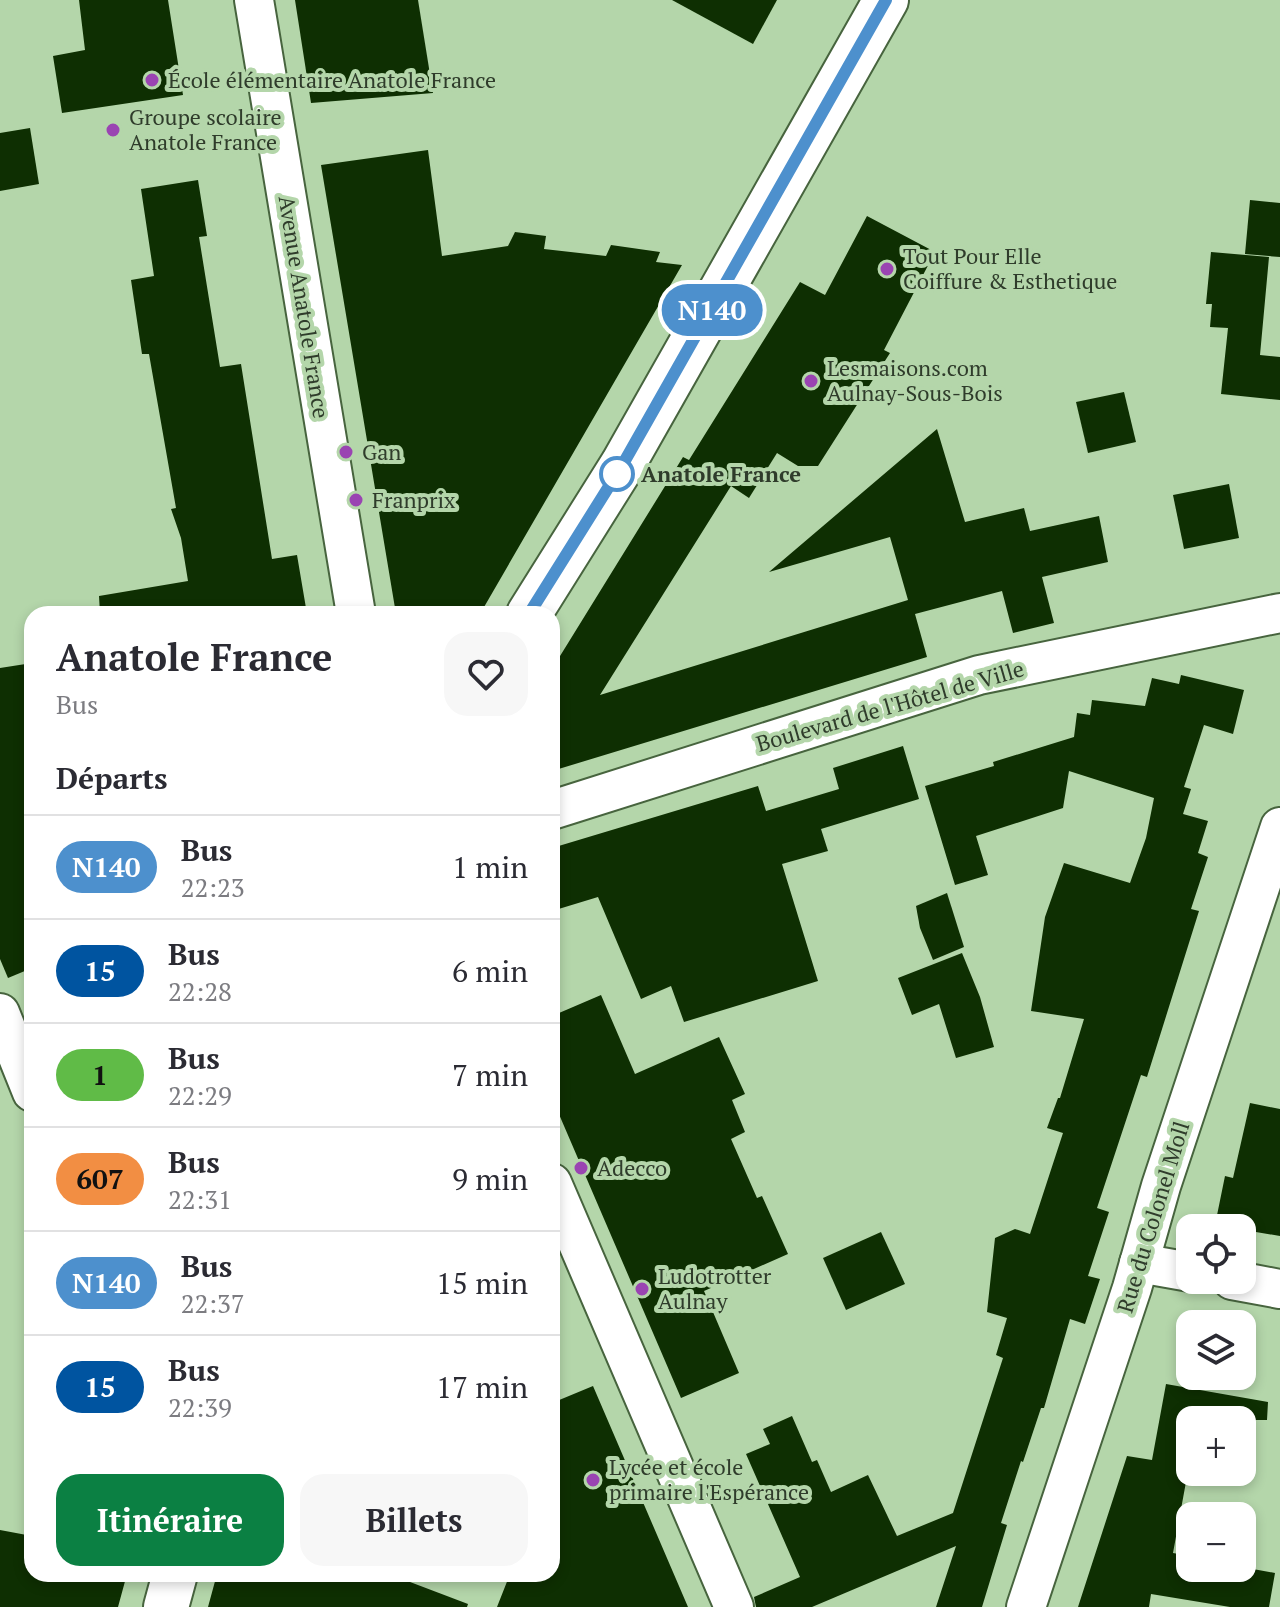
<!DOCTYPE html>
<html lang="fr">
<meta charset="utf-8">
<style>
body{margin:0;font-family:"PT Serif",serif;background:#f7f7f7;color:#2b2b33;height:100vh;display:flex;flex-direction:column;font-size:30px;white-space:nowrap}
*{box-sizing:border-box;margin:0}
p{font-size:26px;color:#7c7c81}
.icon{flex:none;width:44px;height:44px;fill:none;stroke:currentColor;stroke-width:2;stroke-linecap:round;stroke-linejoin:round}
.map{position:relative;flex:1;overflow:hidden}
.sheet{position:absolute;left:24px;top:606px;width:536px;height:976px;display:flex;flex-direction:column;background:#fff;border-radius:24px;box-shadow:0 4px 12px #0003}
.sheet>*{flex:none}
.badge{padding:0 16px;border-radius:26px;font-size:28px;line-height:52px}
.buttons{position:absolute;left:1176px;top:1214px;display:grid;gap:16px}
.buttons a{display:grid;place-items:center;width:80px;height:80px;border-radius:16px;background:#fff;box-shadow:0 4px 12px #0003;font-size:40px}
.map>.badge{position:absolute;translate:-50% -50%;box-shadow:0 0 0 4px #fff}
h2{padding:0 32px;font-size:30px;line-height:72px}
.round{display:grid;place-items:center;flex:none;width:84px;height:84px;border-radius:24px;background:#f7f7f7}
.head{display:flex;align-items:center;justify-content:space-between;height:136px;padding:0 32px}
h1{font-size:38px;font-weight:800;line-height:60px}
.button{display:flex;gap:16px;margin-top:auto;padding:16px 32px}
.button a{flex:1;height:92px;border-radius:24px;background:#0b8043;color:#fff;font-size:32px;font-weight:800;line-height:92px;text-align:center}
.button a+a{background:#f7f7f7;color:#2b2b33}
ul{padding:0;list-style:none}
li{display:flex;align-items:center;gap:24px;height:104px;padding:0 32px;border-top:2px solid #e1e1e2}
li div{flex:1}
li b{display:block;font-size:30px}
li em{font-style:normal}
li .badge{min-width:88px;font-weight:700;text-align:center}
.map>svg:first-child{display:block}
.building{fill:#0e2f02}
.lines{fill:none;stroke-linecap:round;stroke-linejoin:round}
.street-casing{stroke:#47643e;stroke-width:42}
.primary-casing{stroke:#47643e;stroke-width:48}
.street{stroke:#fff;stroke-width:38}
.primary{stroke:#fff;stroke-width:44}
.line-casing{stroke:#fff;stroke-width:18}
.line{stroke:#4d90cd;stroke-width:12}
.poi-dot{fill:#9a44b2;stroke:#b4d6aa;stroke-width:3}
.stop-dot{fill:#fff;stroke:#4d90cd;stroke-width:4}
.labels{text-anchor:middle;stroke-width:8;stroke-linejoin:round;paint-order:stroke}
.poi-label{font-size:22px;fill:#2f3c2b;stroke:#b4d6aa;text-anchor:start}
.street-label{font-size:22px;fill:#2f3c2b;stroke:#b4d6aa}
.stop-label{font-size:22px;font-weight:bold;fill:#2f3c2b;stroke:#b4d6aa;text-anchor:start}
</style>
<div class="map">
<svg width="1280" height="1607" viewBox="0 0 1280 1607">
<rect width="100%" height="100%" fill="#b4d6aa"/>
<g class="building">
<path d="M79 0H168L183 95 62 113 53 56 85 50Z"/>
<path d="M295 0H418L433 93 311 103Z"/>
<path d="M672 0H777L753 44Z"/>
<path d="M30 128 39 184 0 191V133Z"/>
<path d="M428 150 442 256 508 246 515 232 546 236 544 249 606 256 611 245 660 252 656 262 682 265 480 614H396L321 165Z"/>
<path d="M198 180 207 236 199 237 220 367 241 364 272 559 297 555 307 614H100L99 596 188 581 181 538 171 509 176 508 149 354H142L131 280 154 276 141 189Z"/>
<path d="M1250 200 1280 203V257L1245 254Z"/>
<path d="M867 216 935 252 884 350 890 353 818 466H798L777 453 749 498 731 486 600 695 908 600 890 537 769 572 937 429 965 522 1024 508 1030 531 1099 516 1108 562 1042 577 1054 623 1013 633 1002 591 915 614 927 657 552 771V669L683 457 689 460 800 282 825 295Z"/>
<path d="M1211 252 1269 257 1260 355 1280 357V400L1221 394 1228 328 1210 327 1212 304H1206Z"/>
<path d="M1124 392 1136 442 1088 453 1076 402Z"/>
<path d="M1229 484 1239 538 1184 549 1173 495Z"/>
<path d="M32 663V968L8 978 0 959V668Z"/>
<path d="M1181 675 1244 690 1233 734 1204 725 1184 787 1191 789 1183 814 1208 821 1198 853 1208 857 1191 909 1199 911 1147 1077 1141 1075 1097 1208 1109 1212 1088 1276 1100 1279 1085 1324 1070 1319 1044 1408H1041L1023 1462 1021 1461 1001 1523 1007 1525 982 1607H936L956 1546 812 1607H756L754 1597 800 1577 746 1454 770 1444 763 1429 792 1416 812 1462 817 1460 831 1492 868 1475 897 1536 953 1513 1003 1358 996 1355 1007 1318 987 1312 995 1238 1015 1229 1030 1234 1063 1133 1047 1128 1058 1098H1060L1084 1019 1031 1011 1045 917 1064 863 1130 883 1146 838 1154 798 1069 771 1063 808 976 836 988 875 955 885 925 786 994 766 993 762 1074 737 1077 713 1090 715 1092 700 1145 706 1152 678 1179 684Z"/>
<path d="M903 746 919 799 821 829 828 851 782 864 818 981 684 1022 671 986 641 999 598 897 552 911V848L758 786 766 811 839 789 833 768Z"/>
<path d="M947 893 964 947 933 960 920 928 916 906Z"/>
<path d="M962 953 980 997 994 1047 956 1058 939 1004 912 1015 898 978Z"/>
<path d="M601 995 635 1074 719 1037 745 1094 732 1100 745 1132 731 1139 757 1198 762 1196 788 1254 704 1291 739 1373 681 1398 552 1098V1016Z"/>
<path d="M1250 1103 1280 1109V1236L1215 1225 1225 1176 1233 1178Z"/>
<path d="M881 1232 905 1284 846 1310 823 1258Z"/>
<path d="M1166 1384 1268 1402 1267 1420H1190V1460L1173 1553 1190 1556V1568L1242 1567 1275 1573 1269 1607H1230L1151 1594 1149 1607H1078L1127 1456 1152 1460Z"/>
<path d="M593 1386 688 1607H497L510 1574H552V1403Z"/>
<path d="M0 1530 32 1536V1574H127L118 1607H0Z"/>
<path d="M217 1574H389L468 1604 467 1607H208Z"/>
</g>
<g class="lines">
<g class="street-casing">
<g id="street">
<path d="M254 0 356 614"/>
<path d="M552 810 979 675 1280 613"/>
<path d="M0 1013 32 1092"/>
<path d="M552 1183 734 1607"/>
<path d="M1139 1263 1190 1272"/>
<path d="M1232 1280 1280 1289"/>
<path d="M1026 1607 1132 1288 1161 1186 1280 827"/>
</g>
</g>
<g class="primary-casing">
<g id="primary">
<path d="M529 614 623 464 886 0"/>
<path d="M166 1607 175 1574"/>
</g>
</g>
<use href="#street" class="street"/>
<use href="#primary" class="primary"/>
</g>
<g class="lines">
<g class="line-casing">
<path id="line" d="M529 614 623 464 886 0"/>
</g>
<use href="#line" class="line"/>
</g>
<g class="poi-dot">
<circle cx="152" cy="80" r="8"/>
<circle cx="113" cy="130" r="8"/>
<circle cx="887" cy="269" r="8"/>
<circle cx="811" cy="381" r="8"/>
<circle cx="346" cy="452" r="8"/>
<circle cx="356" cy="500" r="8"/>
<circle cx="581" cy="1168" r="8"/>
<circle cx="642" cy="1289" r="8"/>
<circle cx="593" cy="1480" r="8"/>
</g>
<circle class="stop-dot" cx="617" cy="474" r="16"/>
<g class="labels">
<g class="poi-label">
<text x="168" y="88">École élémentaire Anatole France</text>
<text x="129" y="125">Groupe scolaire<tspan x="129" dy="25">Anatole France</tspan></text>
<text x="903" y="264">Tout Pour Elle<tspan x="903" dy="25">Coiffure &amp; Esthetique</tspan></text>
<text x="827" y="376">Lesmaisons.com<tspan x="827" dy="25">Aulnay-Sous-Bois</tspan></text>
<text x="362" y="460">Gan</text>
<text x="372" y="508">Franprix</text>
<text x="597" y="1176">Adecco</text>
<text x="658" y="1284">Ludotrotter<tspan x="658" dy="25">Aulnay</tspan></text>
<text x="609" y="1475">Lycée et école<tspan x="609" dy="25">primaire l'Espérance</tspan></text>
</g>
<g class="street-label">
<text transform="translate(304 307) rotate(81)" y="8">Avenue Anatole France</text>
<text transform="translate(890 706) rotate(-16)" y="8">Boulevard de l'Hôtel de Ville</text>
<text transform="translate(1153 1217) rotate(-73)" y="8">Rue du Colonel Moll</text>
</g>
<g class="stop-label">
<text x="641" y="482">Anatole France</text>
</g>
</g>
</svg>
<div class="buttons">
<a><svg class="icon" aria-label="locate" viewBox="0 0 24 24"><circle cx="12" cy="12" r="6"/><path d="M12 2v4M12 18v4M2 12h4M18 12h4"/></svg></a>
<a><svg class="icon" aria-label="layers" viewBox="0 0 24 24"><path d="M12 4l9 5-9 5-9-5zM3 14l9 5 9-5"/></svg></a>
<a>+</a>
<a>−</a>
</div>
<b class="badge" style="left:712px;top:310px;background:#4d90cd;color:#fff">N140</b>
<section class="sheet">
<div class="head"><div><h1>Anatole France</h1><p>Bus</p></div><a class="round"><svg class="icon" aria-label="heart" viewBox="0 0 24 24"><path d="M12 20l-8-8c-3-5 5-10 8-4 3-6 11-1 8 4z"/></svg></a></div>
<h2>Départs</h2>
<ul>
<li><span class="badge" style="background:#4d90cd;color:#fff">N140</span><div><b>Bus</b><p>22:23</p></div><em>1 min</em></li>
<li><span class="badge" style="background:#0054a0;color:#fff">15</span><div><b>Bus</b><p>22:28</p></div><em>6 min</em></li>
<li><span class="badge" style="background:#60bb47;color:#111">1</span><div><b>Bus</b><p>22:29</p></div><em>7 min</em></li>
<li><span class="badge" style="background:#f28e43;color:#111">607</span><div><b>Bus</b><p>22:31</p></div><em>9 min</em></li>
<li><span class="badge" style="background:#4d90cd;color:#fff">N140</span><div><b>Bus</b><p>22:37</p></div><em>15 min</em></li>
<li><span class="badge" style="background:#0054a0;color:#fff">15</span><div><b>Bus</b><p>22:39</p></div><em>17 min</em></li>
</ul>
<div class="button"><a>Itinéraire</a><a>Billets</a></div>
</section>
</div>
